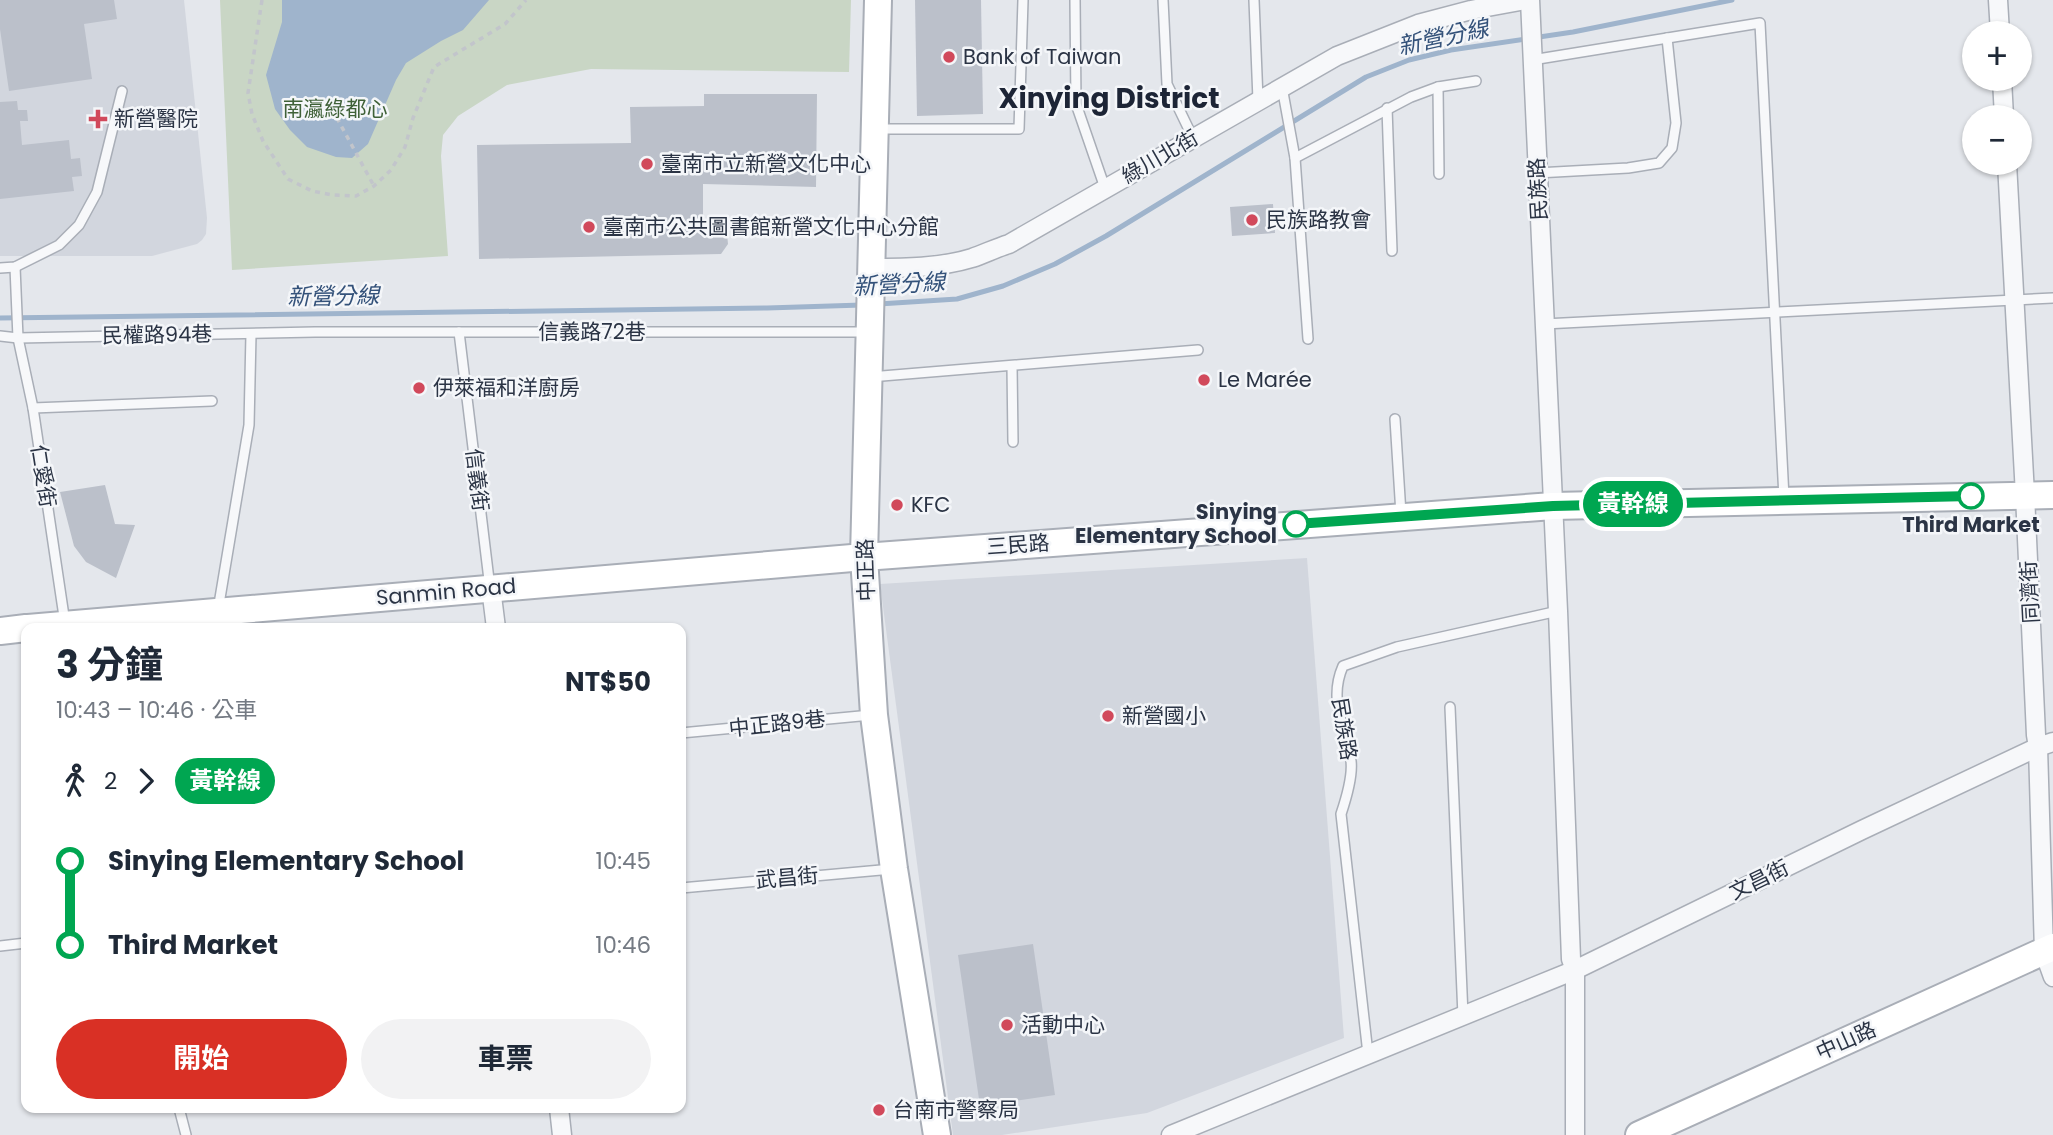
<!DOCTYPE html>
<html lang="zh-TW">
<meta charset="utf-8">
<style>
body{margin:0;font-family:Poppins,"Noto Sans TC",sans-serif;background:#f2f2f3;color:#1f2937;height:100vh;display:flex;flex-direction:column;font-size:26px;white-space:nowrap}
*{box-sizing:border-box;margin:0}
p{font-size:23px;color:#747a83}
.icon{flex:none;width:38px;height:38px;fill:none;stroke:currentColor;stroke-width:2;stroke-linecap:round;stroke-linejoin:round}
.map{position:relative;flex:1;overflow:hidden}
.side{position:absolute;left:21px;top:623px;width:665px;height:490px;display:flex;flex-direction:column;background:#fff;border-radius:14px;box-shadow:0 2px 5px #0004}
.side>*{flex:none}
.badge{padding:0 14px;border-radius:23px;font-size:24px;line-height:46px}
.tools{position:absolute;left:1962px;top:21px;display:grid;gap:14px}
.tools a{display:grid;place-items:center;width:70px;height:70px;border-radius:50%;background:#fff;box-shadow:0 2px 5px #0004;font-size:35px}
.map>.badge{position:absolute;translate:-50% -50%;box-shadow:0 0 0 4px #fff}
.legs{display:flex;align-items:center;gap:10px;height:77px;padding:0 35px;font-size:23px}
.legs p{margin-inline-start:auto}
.summary{display:flex;align-items:center;justify-content:space-between;height:119px;padding:0 35px}
h1{font-size:38px;font-weight:700;line-height:52px}
.button{display:flex;gap:14px;margin-top:auto;padding:14px 35px}
.button a{flex:1;height:80px;border-radius:42px;background:#d93025;color:#fff;font-size:28px;font-weight:700;line-height:80px;text-align:center}
.button a+a{background:#f2f2f3;color:#1f2937}
ul{padding:0 35px;list-style:none}
li{display:flex;align-items:center;gap:24px;height:84px;font-size:26px}
li i{display:grid;place-items:center;width:10px;height:100%;margin:0 9px;background:currentColor}
li i::after{content:'';width:18px;height:18px;margin:-9px;border:5px solid;border-radius:50%;background:#fff}
li p{margin-inline-start:auto}
li:first-child i{background:linear-gradient(#0000 50%,currentColor 0)}
li:last-child i{background:linear-gradient(currentColor 50%,#0000 0)}
.map>svg:first-child{display:block}
.built{fill:#d2d6de}
.green{fill:#c9d6c5}
.water{fill:#9fb4cc}
.lines{fill:none;stroke-linecap:round;stroke-linejoin:round}
.stream{stroke:#9fb4cc;stroke-width:5}
.building{fill:#bbc0ca}
.lane-casing{stroke:#a9aeb7;stroke-width:12}
.street-casing{stroke:#a9aeb7;stroke-width:21}
.secondary-casing{stroke:#a9aeb7;stroke-width:30}
.path{stroke:#c2c5cb;stroke-width:3.5;stroke-dasharray:5 5;stroke-linecap:butt}
.lane{stroke:#f7f8fa;stroke-width:9}
.street{stroke:#f7f8fa;stroke-width:18}
.secondary{stroke:#fff;stroke-width:26}
.line-1-casing{stroke:#fff;stroke-width:16}
.line-1{stroke:#00a651;stroke-width:10}
.poi-dot{fill:#d1495b;stroke:#f4f6f9;stroke-width:2.5}
.stop-1-dot{fill:#fff;stroke:#00a651;stroke-width:3.5}
.labels{text-anchor:middle;stroke-width:5;stroke-linejoin:round;paint-order:stroke}
.poi-label{font-size:21px;fill:#2b3445;stroke:#f4f6f9;text-anchor:start}
.park-label{font-size:21px;fill:#3f6138;stroke:#f4f6f9}
.street-label{font-size:21px;fill:#2b3445;stroke:#f4f6f9}
.stop-label{font-size:21px;font-weight:bold;fill:#2b3445;stroke:#f4f6f9;text-anchor:end}
.water-label{font-size:23px;font-style:italic;fill:#34527a;stroke:#f4f6f9}
.district-label{font-size:28px;font-weight:bold;fill:#1d2536;stroke:#f4f6f9}
</style>
<div class="map">
<svg width="2053" height="1135" viewBox="0 0 2053 1135">
<rect width="100%" height="100%" fill="#e4e7ec"/>
<g class="built">
<path d="M0 0H184L207 218 206 234 202 240 197 244 152 256H0Z"/>
<path d="M1307 558 1344 1038 1147 1113 1002 1135H953L880 584Z"/>
</g>
<path class="green" d="M220 0H851L849 72 591 69 507 85 458 116 443 135 441 156 448 256 232 270Z"/>
<path class="water" d="M282 0H489L463 30 441 41 406 63 396 80 368 144 352 158 336 157 307 147 290 130 275 109 266 75 282 22Z"/>
<g class="lines">
<g class="stream">
<path d="M879 304 957 299 1003 286 1055 264 1106 236 1366 77 1409 60 1451 50 1573 32 1732 0"/>
<path d="M0 318 767 308 862 305"/>
</g>
</g>
<g class="building">
<path d="M0 0H114L117 19 84 24 92 79 9 91 0 29Z"/>
<path d="M915 0H981L983 114 917 116Z"/>
<path d="M704 94H817L816 187 703 184V227L721 226 727 234 728 244 721 254 479 259 477 145 631 143 630 107 704 106Z"/>
<path d="M17 101 18 110H27L28 121H20L22 145 69 140 71 159 80 158 82 176 72 177 74 191 0 199V102Z"/>
<path d="M1273 204 1275 233 1232 236 1230 207Z"/>
<path d="M105 485 115 524 135 525 116 578 86 562 74 546 60 492Z"/>
<path d="M1033 944 1055 1095 980 1106 958 955Z"/>
</g>
<g class="lines">
<g class="lane-casing">
<g id="lane">
<path d="M1075 0 1076 104 1105 188"/>
<path d="M1163 0 1167 84 1193 138"/>
<path d="M1254 0 1258 100"/>
<path d="M1532 60 1760 23 1784 498"/>
<path d="M1282 87 1295 158 1308 339"/>
<path d="M1438 87 1439 174"/>
<path d="M1387 108 1392 251"/>
<path d="M876 129H1019L1023 0"/>
<path d="M1295 158 1411 97 1438 87 1476 81"/>
<path d="M1537 173 1628 168 1659 163 1672 148 1676 123 1667 38"/>
<path d="M15 267 18 338 33 408 65 623"/>
<path d="M0 268 15 267 59 245 79 225 97 192 122 91"/>
<path d="M1544 324 2053 298"/>
<path d="M459 332 490 588"/>
<path d="M0 336 18 338 315 332H866"/>
<path d="M1012 366 1013 442"/>
<path d="M870 377 1198 350"/>
<path d="M33 408 212 401"/>
<path d="M1395 419 1401 514"/>
<path d="M218 610 249 425 251 334"/>
<path d="M1450 707 1463 1016"/>
<path d="M681 733 871 715"/>
<path d="M681 888 892 869"/>
<path d="M0 946 26 943"/>
<path d="M1368 1054 1341 814C1346 799 1353 777 1351 761 1345 727 1328 700 1343 666L1397 647 1558 611"/>
<path d="M179 1108 186 1135"/>
</g>
</g>
<g class="street-casing">
<g id="street">
<path d="M1530 0 1558 611 1571 959 1575 970V1135"/>
<path d="M1998 0 2000 33"/>
<path d="M2002 79 2004 117"/>
<path d="M2007 163 2025 495 2036 735 2038 747 2044 952 2053 977"/>
<path d="M871 268C905 268 939 268 972 258 984 254 996 248 1009 244L1337 56 1418 24 1471 10 1525 0"/>
<path d="M491 588 496 628"/>
<path d="M559 1108 562 1135"/>
<path d="M1171 1135 1575 970 1862 830 2038 747 2053 742"/>
</g>
</g>
<g class="secondary-casing">
<g id="secondary">
<path d="M878 0 864 557 874 715 894 869 937 1135"/>
<path d="M28 628 864 557 1553 506 2053 495"/>
<path d="M0 631 26 628"/>
<path d="M1639 1135 2053 947"/>
</g>
</g>
<g class="path">
<path d="M262 0 248 93 252 114 263 141 288 179 312 191 332 195 356 196 374 186 391 170 405 147 413 118 434 67 505 24 526 0"/>
<path d="M332 109 374 186"/>
</g>
<use href="#lane" class="lane"/>
<use href="#street" class="street"/>
<use href="#secondary" class="secondary"/>
</g>
<g class="lines">
<g class="line-1-casing">
<path id="line-1" d="M1296 524 1553 506 1971 496"/>
</g>
<use href="#line-1" class="line-1"/>
</g>
<g class="poi-dot">
<circle cx="949" cy="57" r="7"/>
<path d="M94.5 108.5h7v7h7v7h-7v7h-7v-7h-7v-7h7z"/>
<circle cx="647" cy="164" r="7"/>
<circle cx="1252" cy="220" r="7"/>
<circle cx="589" cy="227" r="7"/>
<circle cx="1204" cy="380" r="7"/>
<circle cx="419" cy="388" r="7"/>
<circle cx="897" cy="505" r="7"/>
<circle cx="1108" cy="716" r="7"/>
<circle cx="1007" cy="1025" r="7"/>
<circle cx="879" cy="1110" r="7"/>
</g>
<g class="stop-1-dot">
<circle cx="1971" cy="496" r="12"/>
<circle cx="1296" cy="524" r="12"/>
</g>
<g class="labels">
<g class="poi-label">
<text x="963" y="64">Bank of Taiwan</text>
<text x="114" y="126">新營醫院</text>
<text x="661" y="171">臺南市立新營文化中心</text>
<text x="1266" y="227">民族路教會</text>
<text x="603" y="234">臺南市公共圖書館新營文化中心分館</text>
<text x="1218" y="387">Le Marée</text>
<text x="433" y="395">伊萊福和洋廚房</text>
<text x="911" y="512">KFC</text>
<text x="1122" y="723">新營國小</text>
<text x="1021" y="1032">活動中心</text>
<text x="893" y="1117">台南市警察局</text>
</g>
<g class="park-label">
<text x="335" y="116">南瀛綠都心</text>
</g>
<g class="street-label">
<text transform="translate(1160 157) rotate(-30)" y="7">綠川北街</text>
<text transform="translate(1538 189) rotate(-93)" y="7">民族路</text>
<text x="592" y="339">信義路72巷</text>
<text transform="translate(157 335) rotate(-1)" y="7">民權路94巷</text>
<text transform="translate(43 476) rotate(81)" y="7">仁愛街</text>
<text transform="translate(477 480) rotate(83)" y="7">信義街</text>
<text transform="translate(1018 545) rotate(-4)" y="7">三民路</text>
<text transform="translate(866 570) rotate(-92)" y="7">中正路</text>
<text transform="translate(446 592) rotate(-5)" y="7">Sanmin Road</text>
<text transform="translate(2030 592) rotate(-93)" y="7">同濟街</text>
<text transform="translate(777 724) rotate(-6)" y="7">中正路9巷</text>
<text transform="translate(1344 729) rotate(81)" y="7">民族路</text>
<text transform="translate(787 878) rotate(-5)" y="7">武昌街</text>
<text transform="translate(1759 880) rotate(-26)" y="7">文昌街</text>
<text transform="translate(1846 1041) rotate(-24)" y="7">中山路</text>
</g>
<g class="stop-label">
<text x="1277" y="519">Sinying<tspan x="1277" dy="24">Elementary School</tspan></text>
<text x="1971" y="532" text-anchor="middle">Third Market</text>
</g>
<g class="water-label">
<text transform="translate(1443 37) rotate(-12)" y="8">新營分線</text>
<text transform="translate(899 284) rotate(-3)" y="8">新營分線</text>
<text transform="translate(333 296) rotate(-1)" y="8">新營分線</text>
</g>
<g class="district-label">
<text x="1109" y="108">Xinying District</text>
</g>
</g>
</svg>
<div class="tools">
<a>+</a>
<a>−</a>
</div>
<b class="badge" style="left:1633px;top:504px;background:#00a651;color:#fff">黃幹線</b>
<section class="side">
<div class="summary"><div><h1>3 分鐘</h1><p>10:43 – 10:46 · 公車</p></div><b>NT$50</b></div>
<div class="legs"><svg class="icon" aria-label="walk" viewBox="0 0 24 24"><circle cx="13" cy="4" r="2"/><path d="M13 8l-2 6 4 7M11 14l-3 7M7 12l3-4h3l4 4"/></svg>2<svg class="icon" aria-label="forward" viewBox="0 0 24 24"><path d="M9 5l7 7-7 7"/></svg><b class="badge" style="background:#00a651;color:#fff">黃幹線</b></div>
<ul>
<li><i style="color:#00a651"></i><b>Sinying Elementary School</b><p>10:45</p></li>
<li><i style="color:#00a651"></i><b>Third Market</b><p>10:46</p></li>
</ul>
<div class="button"><a>開始</a><a>車票</a></div>
</section>
</div>
